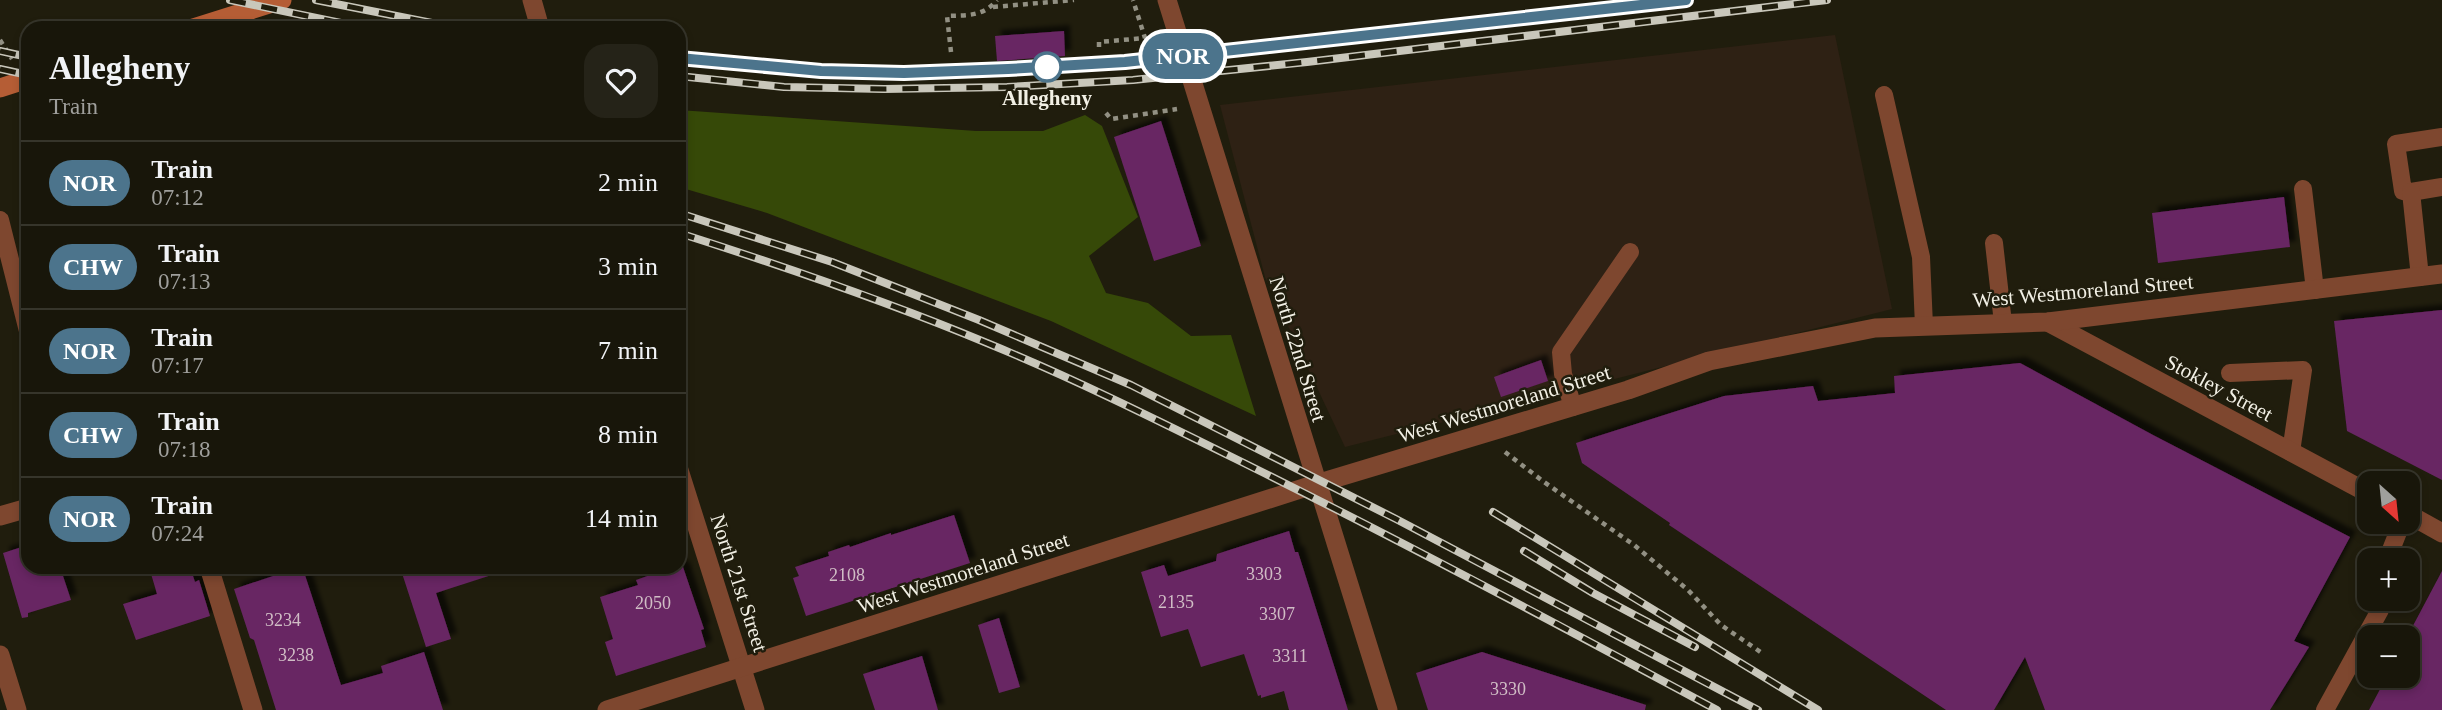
<!DOCTYPE html>
<meta charset="utf-8">
<style>
body{margin:0;font-family:"Times New Roman",serif;background:#252318;color:#f1f3f6;height:100vh;display:flex;flex-direction:column;font-size:26px;white-space:nowrap}
*{box-sizing:border-box;margin:0}
p{font-size:23px;color:#9f9f9c}
.icon{flex:none;width:38px;height:38px;fill:none;stroke:currentColor;stroke-width:2;stroke-linecap:round;stroke-linejoin:round}
.map{position:relative;flex:1;overflow:hidden}
.side{position:absolute;left:21px;top:21px;width:665px;height:553px;display:flex;flex-direction:column;background:#18160a;border-radius:21px;box-shadow:0 4px 10px #0003,0 0 0 2px #36352b}
.side>*{flex:none}
.badge{padding:0 14px;border-radius:23px;font-size:24px;line-height:46px}
.needle{width:46px;rotate:153deg}
.tools{position:absolute;left:2357px;top:471px;display:grid;gap:14px}
.tools a{display:grid;place-items:center;width:63px;height:63px;border-radius:14px;background:#18160a;box-shadow:0 4px 10px #0003,0 0 0 2px #36352b;font-size:35px}
.map>.badge{position:absolute;translate:-50% -50%;box-shadow:0 0 0 4px #fff}
.round{display:grid;place-items:center;flex:none;width:74px;height:74px;border-radius:21px;background:#252318}
.headline{display:flex;align-items:center;justify-content:space-between;height:119px;padding:0 28px}
h1{font-size:33px;font-weight:700;line-height:52px}
ul{padding:0;list-style:none}
li{display:flex;align-items:center;gap:21px;height:84px;padding:0 28px;border-top:2px solid #36352b}
li div{flex:1}
li b{display:block;font-size:26px}
li em{font-style:normal}
li .badge{min-width:77px;font-weight:700;text-align:center}
.map>svg:first-child{display:block}
.industrial{fill:#2e2114}
.green{fill:#364908}
.building{fill:#682564;filter:url(#shadow)}
.lines{fill:none;stroke-linecap:round;stroke-linejoin:round}
.path{stroke:#929083;stroke-width:4.5;stroke-dasharray:5 5;stroke-linecap:butt}
.service{stroke:#7e472f;stroke-width:18}
.minor{stroke:#7e472f;stroke-width:19}
.secondary{stroke:#b55d35;stroke-width:19}
.rail-casing{stroke:#c9c7bb;stroke-width:8}
.rail{stroke:#201d0d;stroke-width:5;stroke-dasharray:16;stroke-linecap:butt}
.line-casing{stroke:#fff;stroke-width:16}
.line{stroke:#4c748c;stroke-width:10}
.stop-dot{fill:#fff;stroke:#4c748c;stroke-width:3.5}
.labels{text-anchor:middle;stroke-width:5;stroke-linejoin:round;paint-order:stroke}
.number-label{font-size:18px;fill:#d0bdc5}
.stop-label{font-size:21px;font-weight:bold;fill:#f2f0e5;stroke:#201d0d}
.street-label{font-size:21px;fill:#f2f0e5;stroke:#201d0d}
</style>
<div class="map">
<svg width="2442" height="710" viewBox="0 0 2442 710">
<defs>
<filter id="shadow"><feDropShadow dx="6" dy="-6" stdDeviation="2" flood-color="#0009"/></filter>
</defs>
<rect width="100%" height="100%" fill="#201d0d"/>
<path class="industrial" d="M1835 35 1892 309 1345 447 1265 277 1220 105Z"/>
<path class="green" d="M679 110 976 131H1043L1085 115 1102 126 1138 217 1089 256 1106 293 1148 303 1191 336 1231 335 1256 416 1051 321 767 213 679 187Z"/>
<g class="building">
<path d="M1064 31 1065 56 997 61 995 36Z"/>
<path d="M1161 121 1201 246 1154 261 1114 137Z"/>
<path d="M2284 197 2290 247 2158 263 2152 213Z"/>
<path d="M2442 310V480L2347 431 2334 321Z"/>
<path d="M1541 360 1548 381 1501 397 1494 377Z"/>
<path d="M2020 363 2153 435 2350 537 2294 641 2309 647 2270 710H2045L2025 657 1994 710H1946L1669 525 1670 523 1582 463 1576 443 1724 396 1813 386 1818 401 1895 393 1894 376Z"/>
<path d="M954 515 970 563 806 616 793 578 799 576 795 567 829 556 828 552 849 545 850 547 891 533V535Z"/>
<path d="M1289 531 1295 552H1298L1348 710H1289L1284 691 1261 698V695L1258 696 1244 654 1201 667 1188 629 1161 637 1141 572 1164 565 1168 576 1216 561 1217 554Z"/>
<path d="M28 545V567H60L71 600 28 613V617L22 618 3 553Z"/>
<path d="M149 567H190L195 582 199 580 210 616 136 640 123 604 157 594Z"/>
<path d="M400 567H500L501 572 436 593 451 639 426 647Z"/>
<path d="M651 567H683L704 629 701 630 706 647 616 676 605 642 613 639 600 597 638 585 636 580 653 574Z"/>
<path d="M294 569H303L341 685 383 673 381 666 424 652 443 710H276L254 640 250 638 234 589Z"/>
<path d="M2442 571V710H2369L2387 676H2408L2407 637Z"/>
<path d="M999 618 1020 687 999 693 978 625Z"/>
<path d="M1482 652 1646 705 1645 710H1428L1416 673Z"/>
<path d="M922 656 938 710H875L863 674Z"/>
</g>
<g class="lines">
<g class="path">
<path d="M993 7 1074 0"/>
<path d="M0 40 12 59"/>
<path d="M1099 47V42L1145 38 1133 0"/>
<path d="M951 52 947 16C967 15 983 17 997 0"/>
<path d="M1106 113 1111 119 1177 109"/>
<path d="M1505 452 1544 482 1634 545 1688 590 1721 625 1762 653"/>
</g>
<g class="service">
<path d="M1884 95 1921 257 1924 326"/>
<path d="M2442 137 2396 144 2403 191 2411 192 2442 187"/>
<path d="M2303 189 2315 290"/>
<path d="M2411 192 2420 277"/>
<path d="M0 220 28 331"/>
<path d="M1994 243 2003 323"/>
<path d="M2230 373 2303 370 2291 452"/>
<path d="M1573 407 1563 374 1561 352 1630 252"/>
<path d="M2387 560 2402 522"/>
<path d="M2325 710 2380 610 2378 598"/>
</g>
<g class="minor">
<path d="M532 0 540 28"/>
<path d="M1167 0 1388 710"/>
<path d="M2048 322 2370 494"/>
<path d="M679 470 755 710"/>
<path d="M2408 514 2442 533"/>
<path d="M0 516 28 508"/>
<path d="M209 567 253 710"/>
<path d="M0 655 17 710"/>
<path d="M607 710 1316 484 1628 390 1709 361 1875 328 2048 322 2442 274"/>
</g>
<g class="secondary">
<path d="M193 28 282 0"/>
<path d="M0 88 28 79"/>
</g>
<g class="rail-casing">
<g id="rail">
<path d="M230 0 365 28"/>
<path d="M316 0 457 28"/>
<path d="M0 51 28 57"/>
<path d="M679 58 821 71 904 73 1008 69 1124 62 1686 0"/>
<path d="M0 69 28 75"/>
<path d="M679 76 784 87 884 89 1007 87 1133 80 1307 62 1827 0"/>
<path d="M679 213 832 262 979 320 1131 385 1396 519 1758 710"/>
<path d="M679 233C783 266 886 301 987 343 1080 381 1169 426 1258 470 1413 547 1565 628 1717 710"/>
<path d="M1493 512 1818 710"/>
<path d="M1524 551 1593 593 1695 647"/>
</g>
</g>
<use href="#rail" class="rail"/>
</g>
<g class="lines">
<g class="line-casing">
<path id="line" d="M679 58 821 71 904 73 1008 69 1125 62 1686 0"/>
</g>
<use href="#line" class="line"/>
</g>
<circle class="stop-dot" cx="1047" cy="67" r="14"/>
<g class="labels">
<g class="number-label">
<text x="1264" y="580">3303</text>
<text x="847" y="581">2108</text>
<text x="1176" y="608">2135</text>
<text x="653" y="609">2050</text>
<text x="1277" y="620">3307</text>
<text x="283" y="626">3234</text>
<text x="296" y="661">3238</text>
<text x="1290" y="662">3311</text>
<text x="1508" y="695">3330</text>
</g>
<g class="stop-label">
<text x="1047" y="105">Allegheny</text>
</g>
<g class="street-label">
<text transform="translate(2083 291) rotate(-5)" y="7">West Westmoreland Street</text>
<text transform="translate(1298 349) rotate(73)" y="7">North 22nd Street</text>
<text transform="translate(2219 388) rotate(28)" y="7">Stokley Street</text>
<text transform="translate(1504 404) rotate(-17)" y="7">West Westmoreland Street</text>
<text transform="translate(963 573) rotate(-18)" y="7">West Westmoreland Street</text>
<text transform="translate(739 583) rotate(72)" y="7">North 21st Street</text>
</g>
</g>
</svg>
<div class="tools">
<a><svg class="needle" viewBox="-14 -14 28 28"><path d="M0-13l5 13h-10z" fill="#e53935"/><path d="M0 13l5-13h-10z" fill="#9f9f9c"/></svg></a>
<a>+</a>
<a>−</a>
</div>
<b class="badge" style="left:1183px;top:56px;background:#4c748c;color:#fff">NOR</b>
<section class="side">
<div class="headline"><div><h1>Allegheny</h1><p>Train</p></div><a class="round"><svg class="icon" aria-label="heart" viewBox="0 0 24 24"><path d="M12 20l-8-8c-3-5 5-10 8-4 3-6 11-1 8 4z"/></svg></a></div>
<ul>
<li><span class="badge" style="background:#4c748c;color:#fff">NOR</span><div><b>Train</b><p>07:12</p></div><em>2 min</em></li>
<li><span class="badge" style="background:#4c748c;color:#fff">CHW</span><div><b>Train</b><p>07:13</p></div><em>3 min</em></li>
<li><span class="badge" style="background:#4c748c;color:#fff">NOR</span><div><b>Train</b><p>07:17</p></div><em>7 min</em></li>
<li><span class="badge" style="background:#4c748c;color:#fff">CHW</span><div><b>Train</b><p>07:18</p></div><em>8 min</em></li>
<li><span class="badge" style="background:#4c748c;color:#fff">NOR</span><div><b>Train</b><p>07:24</p></div><em>14 min</em></li>
</ul>
</section>
</div>
